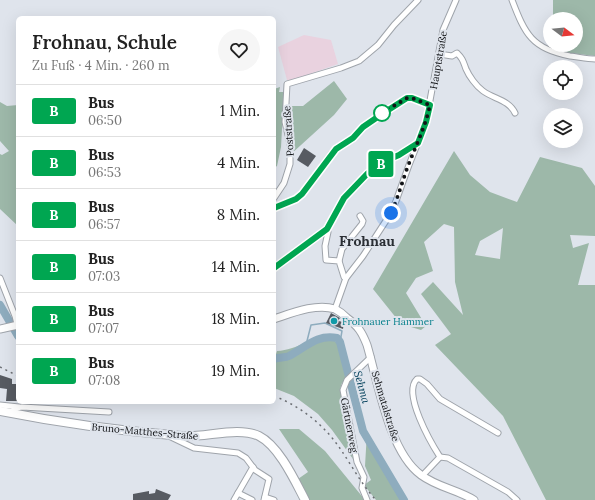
<!DOCTYPE html>
<html lang="de">
<meta charset="utf-8">
<style>
body{margin:0;font-family:Lora,serif;background:#f6f6f6;color:#222;height:100vh;display:flex;flex-direction:column;font-size:15px;white-space:nowrap}
*{box-sizing:border-box;margin:0}
p{font-size:13px;color:#767676}
.icon{flex:none;width:22px;height:22px;fill:none;stroke:currentColor;stroke-width:2;stroke-linecap:round;stroke-linejoin:round}
.map{position:relative;flex:1;overflow:hidden}
.sheet{position:absolute;left:16px;top:16px;width:260px;height:388px;display:flex;flex-direction:column;background:#fff;border-radius:6px;box-shadow:0 4px 16px #0002}
.sheet>*{flex:none}
.badge{padding:0 8px;border-radius:3px;font-size:14px;line-height:26px}
.needle{width:26px;rotate:106deg}
.buttons{position:absolute;left:543px;top:12px;display:grid;gap:8px}
.buttons a{display:grid;place-items:center;width:40px;height:40px;border-radius:50%;background:#fff;box-shadow:0 4px 16px #0002;font-size:20px}
.you{position:absolute;width:20px;height:20px;margin:-10px;border:3px solid #fff;border-radius:50%;background:#1a73e8;box-shadow:0 0 0 6px #1a73e833}
.map>.badge{position:absolute;translate:-50% -50%;box-shadow:0 0 0 2px #fff}
.round{display:grid;place-items:center;flex:none;width:42px;height:42px;border-radius:21px;background:#f6f6f6}
.head{display:flex;align-items:center;justify-content:space-between;height:68px;padding:0 16px}
h1{font-size:19px;font-weight:600;line-height:30px}
ul{padding:0;list-style:none}
li{display:flex;align-items:center;gap:12px;height:52px;padding:0 16px;border-top:1px solid #e0e0e0}
li div{flex:1}
li b{display:block;font-size:15px}
li em{font-style:normal}
li .badge{min-width:44px;font-weight:700;text-align:center}
.map>svg:first-child{display:block}
.education{fill:#e9d2df}
.green{fill:#9db8a9;fill-rule:evenodd}
.lines{fill:none;stroke-linecap:round;stroke-linejoin:round}
.stream{stroke:#8eacbe;stroke-width:1.5}
.river{stroke:#8eacbe;stroke-width:8}
.building{fill:#575b62}
.street-casing{stroke:#9fa4ab;stroke-width:7}
.secondary-casing{stroke:#9fa4ab;stroke-width:9}
.primary-casing{stroke:#9fa4ab;stroke-width:10}
.street{stroke:#fff;stroke-width:5}
.secondary{stroke:#fff;stroke-width:7}
.primary{stroke:#fff;stroke-width:8}
.rail{stroke:#6c6f74;stroke-width:1.5;stroke-dasharray:2 4;stroke-linecap:butt}
.line-casing{stroke:#fff;stroke-width:9}
.line{stroke:#00a651;stroke-width:6}
.walk{stroke:#111316;stroke-width:4;stroke-dasharray:0 7.2}
.stop-dot{fill:#fff;stroke:#00a651;stroke-width:2}
.culture-dot{fill:#0f9aa8;stroke:#dfe4ec;stroke-width:1.5}
.labels{text-anchor:middle;stroke-width:4;stroke-linejoin:round;paint-order:stroke}
.street-label{font-size:10px;fill:#111316;stroke:#dfe4ec}
.culture-label{font-size:10px;fill:#0d838f;stroke:#dfe4ec;text-anchor:start}
.water-label{font-size:11px;font-style:italic;fill:#04415c;stroke:#dfe4ec}
.district-label{font-size:14px;font-weight:bold;fill:#2a2e34;stroke:#dfe4ec}
</style>
<div class="map">
<svg width="595" height="500" viewBox="0 0 595 500">
<rect width="100%" height="100%" fill="#dfe4ec"/>
<path class="education" d="M304 35 331 40 338 64 290 81 287 80 278 47Z"/>
<g class="green">
<path d="M553 0H595V56L562 52 559 45H576V19H553Z"/>
<path d="M334 81 347 99 334 115 290 155 285 106H303Z"/>
<path d="M280 87 279 92H284L281 147 277 166 274 168V89Z"/>
<path d="M0 102 7 106 18 105V226L0 209V154L2 155 9 151 0 141Z"/>
<path d="M454 151 470 175 490 192 517 202 540 157 582 168 595 186V236L570 235 573 248 589 243 578 285H595V500H546L503 416 435 345 451 334 421 294 433 282 463 315 455 282 454 227 444 224 424 242 433 271 416 278 406 293 426 326 421 330 401 324 373 289ZM503 228 500 259 475 255 480 241Z"/>
<path d="M330 334V338L338 343 348 379 342 383 340 389 353 459 332 430 318 414 294 396 274 388V360L277 351C298 350 310 337 330 334Z"/>
<path d="M279 429H299L325 451 365 500H308L298 479 308 472Z"/>
<path d="M367 432 378 463 392 483 401 500H376L364 485 371 480 365 466Z"/>
</g>
<g class="lines">
<path class="stream" d="M306 345 311 325 325 323 342 331 340 342"/>
<g class="river">
<path d="M0 305 18 336"/>
<path d="M274 359C279 357 285 358 289 356 306 347 317 334 337 338L340 342 363 431 404 500"/>
</g>
</g>
<g class="building">
<path d="M304 148 316 156 308 167 297 160Z"/>
<path d="M331 313 340 318 338 321 344 322 343 329 326 323Z"/>
<path d="M0 375 12 379V384H18V401H6L7 389 0 388Z"/>
<path d="M156 489 171 495 168 500H133V494L149 491V494L155 493Z"/>
</g>
<g class="lines">
<g class="street-casing">
<g id="street">
<path d="M512 0C525 34 532 49 570 56 579 57 587 59 595 59"/>
<path d="M439 54 452 56 457 53C463 59 463 61 466 69 469 76 476 86 483 91 494 99 509 100 515 113"/>
<path d="M274 198 284 183 290 164V144L285 122 287 84 341 68 359 61 378 45 394 25 418 0"/>
<path d="M274 208 296 199 302 194 331 154 336 149 353 138 363 127 382 114 407 98H411L430 105"/>
<path d="M327 229 328 232 325 246 326 260 339 261 344 277 346 278"/>
<path d="M339 261 342 249 362 224 363 221 360 216"/>
<path d="M274 267 327 229 344 198 367 174 418 143"/>
<path d="M0 278 15 316 17 324"/>
<path d="M335 309 346 278 363 256 391 213 396 201 409 165 426 122 443 30 456 0"/>
<path d="M0 405 19 407"/>
<path d="M10 413 16 408 22 407 109 412"/>
<path d="M171 437 194 448 238 453 246 458 255 470 269 479 264 500"/>
<path d="M440 457 448 458 508 492 517 500"/>
<path d="M422 476 440 457C431 443 402 393 417 379H420L427 384 440 399 498 433"/>
<path d="M238 493 252 500"/>
<path d="M265 497 274 500"/>
<path d="M234 500 253 467"/>
<path d="M367 500 362 488 364 477 357 462 343 390 347 380 371 357"/>
</g>
</g>
<g class="secondary-casing">
<g id="secondary">
<path d="M274 319C292 313 316 303 335 309 339 311 344 315 347 318 358 326 362 332 367 345 378 382 389 452 421 475 437 487 458 490 474 500"/>
<path d="M0 329 18 325"/>
</g>
</g>
<g class="primary-casing">
<path id="primary" d="M0 411C60 423 120 431 181 436 205 438 238 426 259 436 279 446 295 481 305 500"/>
</g>
<use href="#street" class="street"/>
<use href="#secondary" class="secondary"/>
<use href="#primary" class="primary"/>
<g class="rail">
<path d="M0 367 18 376"/>
<path d="M274 396C300 406 323 424 339 447 351 464 361 484 376 500"/>
</g>
</g>
<g class="lines">
<g class="line-casing">
<path id="line" d="M274 208 296 199 302 194 336 149 353 138 363 127 382 114 407 98H412L430 105 426 122 418 143 399 155 383 162 367 174 344 198 327 229 274 268"/>
</g>
<use href="#line" class="line"/>
<path class="walk" d="M382 113 407 98H412L430 105C425 128 416 145 408 166 402 182 398 198 391 213"/>
</g>
<circle class="stop-dot" cx="382" cy="113" r="8"/>
<circle class="culture-dot" cx="334" cy="321" r="4"/>
<g class="labels">
<g class="street-label">
<text transform="translate(438 60) rotate(-80)" y="4">Hauptstraße</text>
<text transform="translate(288 131) rotate(-94)" y="4">Poststraße</text>
<text transform="translate(386 406) rotate(73)" y="4">Sehmatalstraße</text>
<text transform="translate(350 425) rotate(79)" y="4">Gärtnerweg</text>
<text transform="translate(145 431) rotate(5)" y="4">Bruno-Matthes-Straße</text>
</g>
<g class="culture-label">
<text x="342" y="325">Frohnauer Hammer</text>
</g>
<g class="water-label">
<text transform="translate(362 387) rotate(75)" y="4">Sehma</text>
</g>
<g class="district-label">
<text x="367" y="246">Frohnau</text>
</g>
</g>
</svg>
<div class="buttons">
<a><svg class="needle" viewBox="-14 -14 28 28"><path d="M0-13l5 13h-10z" fill="#e53935"/><path d="M0 13l5-13h-10z" fill="#767676"/></svg></a>
<a><svg class="icon" aria-label="locate" viewBox="0 0 24 24"><circle cx="12" cy="12" r="6"/><path d="M12 2v4M12 18v4M2 12h4M18 12h4"/></svg></a>
<a><svg class="icon" aria-label="layers" viewBox="0 0 24 24"><path d="M12 4l9 5-9 5-9-5zM3 14l9 5 9-5"/></svg></a>
</div>
<div class="you" style="left:391px;top:213px"></div>
<b class="badge" style="left:381px;top:164px;background:#00a651;color:#fff">B</b>
<section class="sheet">
<div class="head"><div><h1>Frohnau, Schule</h1><p>Zu Fuß · 4 Min. · 260 m</p></div><a class="round"><svg class="icon" aria-label="heart" viewBox="0 0 24 24"><path d="M12 20l-8-8c-3-5 5-10 8-4 3-6 11-1 8 4z"/></svg></a></div>
<ul>
<li><span class="badge" style="background:#00a651;color:#fff">B</span><div><b>Bus</b><p>06:50</p></div><em>1 Min.</em></li>
<li><span class="badge" style="background:#00a651;color:#fff">B</span><div><b>Bus</b><p>06:53</p></div><em>4 Min.</em></li>
<li><span class="badge" style="background:#00a651;color:#fff">B</span><div><b>Bus</b><p>06:57</p></div><em>8 Min.</em></li>
<li><span class="badge" style="background:#00a651;color:#fff">B</span><div><b>Bus</b><p>07:03</p></div><em>14 Min.</em></li>
<li><span class="badge" style="background:#00a651;color:#fff">B</span><div><b>Bus</b><p>07:07</p></div><em>18 Min.</em></li>
<li><span class="badge" style="background:#00a651;color:#fff">B</span><div><b>Bus</b><p>07:08</p></div><em>19 Min.</em></li>
</ul>
</section>
</div>
